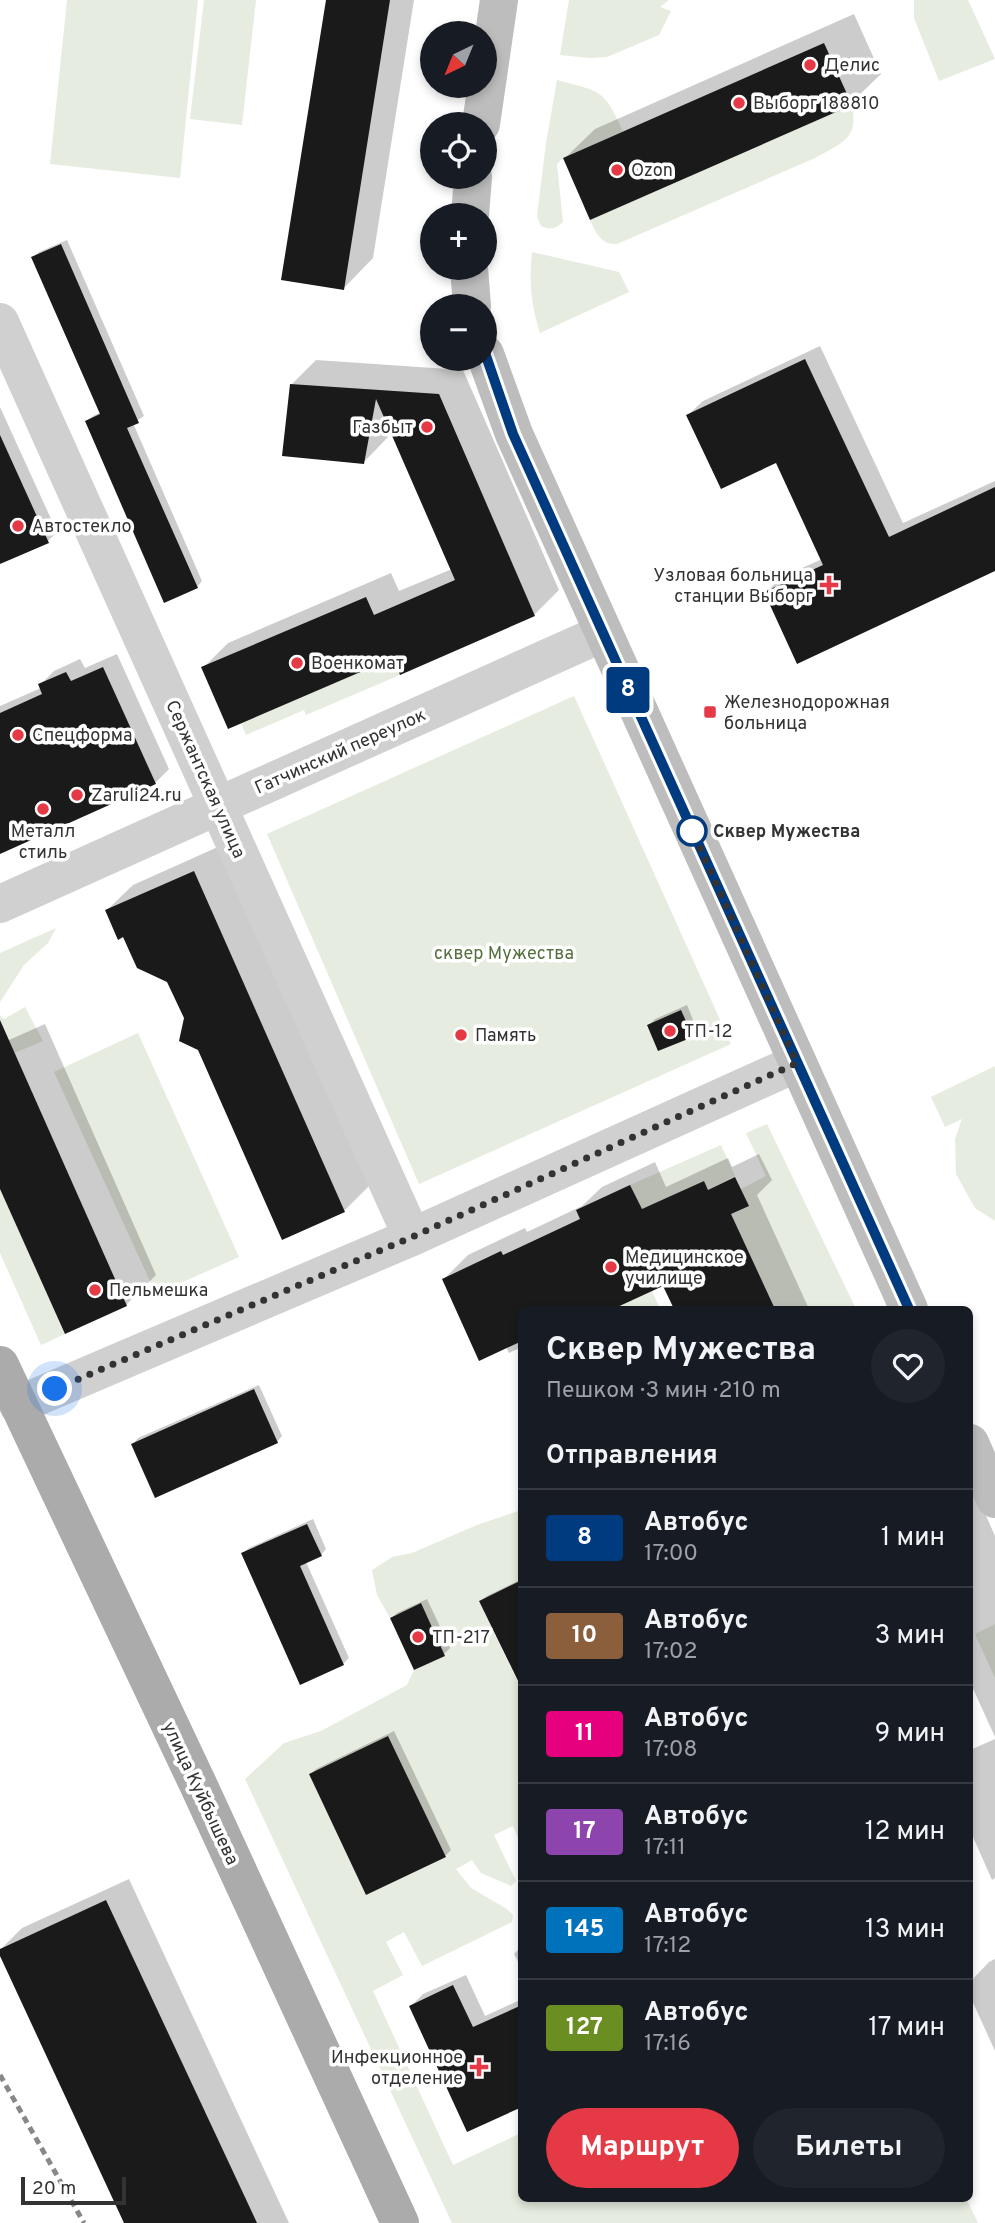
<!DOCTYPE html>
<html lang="ru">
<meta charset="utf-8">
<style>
body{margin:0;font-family:Overpass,sans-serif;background:#20242c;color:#f1f3f6;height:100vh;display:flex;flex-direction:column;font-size:26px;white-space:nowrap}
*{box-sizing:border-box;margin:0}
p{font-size:23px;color:#9ea1a6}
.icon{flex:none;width:38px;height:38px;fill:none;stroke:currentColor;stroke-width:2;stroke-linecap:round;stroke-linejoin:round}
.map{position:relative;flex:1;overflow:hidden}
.drawer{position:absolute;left:518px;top:1306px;width:455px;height:896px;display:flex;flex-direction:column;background:#171b24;border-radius:10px;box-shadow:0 4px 10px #0003}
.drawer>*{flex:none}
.badge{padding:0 14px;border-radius:5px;font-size:24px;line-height:46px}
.needle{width:46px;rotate:223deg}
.controls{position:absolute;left:420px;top:21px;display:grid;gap:14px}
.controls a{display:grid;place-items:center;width:77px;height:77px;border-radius:50%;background:#171b24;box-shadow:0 4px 10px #0003;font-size:35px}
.scale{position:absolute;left:21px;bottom:18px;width:105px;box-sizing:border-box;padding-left:7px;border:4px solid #333;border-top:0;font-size:19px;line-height:24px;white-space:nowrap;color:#333;-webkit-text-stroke:5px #fff;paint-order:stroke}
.you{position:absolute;width:35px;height:35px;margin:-18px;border:5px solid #fff;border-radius:50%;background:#1a73e8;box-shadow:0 0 0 10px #1a73e833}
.map>.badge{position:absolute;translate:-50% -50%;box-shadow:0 0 0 4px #fff}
h2{padding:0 28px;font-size:26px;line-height:63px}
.round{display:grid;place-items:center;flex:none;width:74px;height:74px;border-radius:37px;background:#20242c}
.headline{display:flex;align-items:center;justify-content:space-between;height:119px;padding:0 28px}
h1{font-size:33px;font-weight:700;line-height:52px}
.primary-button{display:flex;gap:14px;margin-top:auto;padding:14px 28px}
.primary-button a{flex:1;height:80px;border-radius:42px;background:#e63946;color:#fff;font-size:28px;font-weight:700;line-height:80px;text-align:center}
.primary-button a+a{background:#20242c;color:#f1f3f6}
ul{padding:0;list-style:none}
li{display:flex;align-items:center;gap:21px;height:98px;padding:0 28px;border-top:2px solid #363941}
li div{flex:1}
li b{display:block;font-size:26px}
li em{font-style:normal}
li .badge{min-width:77px;font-weight:700;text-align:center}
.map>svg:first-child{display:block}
.green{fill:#e6ecdf;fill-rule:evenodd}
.shadow{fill:#0003}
.building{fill:#1a1a1a}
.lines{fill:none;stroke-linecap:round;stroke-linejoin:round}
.minor{stroke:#d0d0d0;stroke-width:38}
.secondary{stroke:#bdbdbd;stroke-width:38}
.primary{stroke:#ababab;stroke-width:38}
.rail{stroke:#888;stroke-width:5;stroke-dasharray:7 5;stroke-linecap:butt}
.line-casing{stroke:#fff;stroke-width:16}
.line{stroke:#003b80;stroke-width:10}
.walk{stroke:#333;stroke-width:7;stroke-dasharray:0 12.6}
.poi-dot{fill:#e63946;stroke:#fff;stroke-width:2.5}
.stop-dot{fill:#fff;stroke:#003b80;stroke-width:3.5}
.labels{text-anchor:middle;stroke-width:7;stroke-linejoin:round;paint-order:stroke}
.poi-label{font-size:18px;fill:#333;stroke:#fff;text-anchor:start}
.street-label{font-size:18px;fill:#333;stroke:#fff}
.stop-label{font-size:18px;font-weight:bold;fill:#333;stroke:#fff;text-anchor:start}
.park-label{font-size:18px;fill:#56703f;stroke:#fff}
</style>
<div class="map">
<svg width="995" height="2223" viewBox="0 0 995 2223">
<rect width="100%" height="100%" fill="#fff"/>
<g class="green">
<path d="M67 0H198L180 178 50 164Z"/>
<path d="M204 0H256L242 125 190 119Z"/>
<path d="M569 0H669L660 7 671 11 659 35 607 57 590 58 560 55Z"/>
<path d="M914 0H968L995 59 939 81 914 18Z"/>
<path d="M557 80C601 92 603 88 623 131L563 158 557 164 563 222C555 229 551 230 541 226L537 216 546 143Z"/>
<path d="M852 105C859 139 842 143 815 158L617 244C601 245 596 233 590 220Z"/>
<path d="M532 252 619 272 629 292 540 333C531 304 529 283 532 252Z"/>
<path d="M393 658 400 675 306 715 304 710 246 735 241 723Z"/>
<path d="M574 696 731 1044 419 1184 267 834Z"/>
<path d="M56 928 48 943 24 965 0 1002V953Z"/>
<path d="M25 1007 43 1041 0 1059V1016L4 1019Z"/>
<path d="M138 1033 239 1257 156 1294 54 1072Z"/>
<path d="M995 1066V1221L975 1208 956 1174 955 1139 962 1119 945 1127 931 1097Z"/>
<path d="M767 1124 856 1309H775L731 1214 748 1206 741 1189 766 1176 746 1133Z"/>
<path d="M721 1145 735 1176 708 1190 704 1181 668 1198 656 1240 630 1185Z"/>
<path d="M0 1189 65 1334 41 1345 0 1253Z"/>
<path d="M652 1291 660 1309H593Z"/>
<path d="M521 1510V1580L479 1601 521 1689V1845L513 1826 494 1835 516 1881 511 1886 481 1873 472 1860 456 1869 471 1888 507 1909 513 1915 512 1922 422 1966 404 1932 386 1942 403 1975 373 1991 453 2165 521 2133 522 2198H966L978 2223H452L245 1779 284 1743 321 1731 407 1685 414 1670 445 1656 421 1604 390 1618 377 1595 372 1570 392 1557 412 1553 477 1525ZM388 1736 446 1857 366 1895 309 1774Z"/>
<path d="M995 1624V1678L975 1634Z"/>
</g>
<g class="shadow">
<path d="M328 0H414L373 258 344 288Z"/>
<path d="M854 14 881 74 851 103 565 158 595 129Z"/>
<path d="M67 240 144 416 133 423 202 581 197 587 87 421 93 416 101 412 33 258 39 252Z"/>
<path d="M820 346 903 523 995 481V569L766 593 780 578 822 559 776 461 688 415 703 401Z"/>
<path d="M316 360 463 370 559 590 534 615 394 655 203 668 228 643 391 573 399 591 452 569 390 428 388 437 364 462 291 385Z"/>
<path d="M0 407 57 532 48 541 0 561Z"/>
<path d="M117 654 169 769 155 783 0 852V706L41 688 40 685 54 671 80 659 85 668Z"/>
<path d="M220 846 370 1185 344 1211 186 1018 169 980 124 935 107 910 133 885Z"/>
<path d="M687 1005 697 1030 692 1035 649 1025 655 1019Z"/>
<path d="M45 1024 156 1275 126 1305 0 1185V1044Z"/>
<path d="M759 1154 772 1180 757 1195 809 1309H676L664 1284 589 1309H522V1347L509 1353 506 1347 444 1279 468 1255 525 1228 527 1232 582 1206 602 1187 655 1162 666 1187 728 1158 732 1167Z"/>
<path d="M259 1385 282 1436 277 1442 133 1444 138 1438Z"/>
<path d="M970 1479 995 1536V1737L970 1682Z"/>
<path d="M313 1519 326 1549 321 1555 306 1562 349 1658 343 1664 243 1553 249 1548Z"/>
<path d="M522 1579V1685L481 1601 487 1596Z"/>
<path d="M427 1599 450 1648 444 1654 415 1668 392 1618 397 1613Z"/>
<path d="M394 1731 451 1850 445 1856 311 1774 316 1769Z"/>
<path d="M995 1739V1878L992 1880 970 1830V1750Z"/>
<path d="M129 1879 289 2223H126L0 1950 22 1928Z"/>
<path d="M522 1946V1969L514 1954Z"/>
<path d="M995 1959V2051L970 1996V1982L989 1962Z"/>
<path d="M466 1975 485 2016 522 1999V2105L411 2006 423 1994Z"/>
</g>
<g class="building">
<path d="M326 0H390L344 290 281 280Z"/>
<path d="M824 43 852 105 590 220 563 158Z"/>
<path d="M61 244 139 423 127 428 198 588 164 603 85 421 100 414 31 257Z"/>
<path d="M805 359 889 537 995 487V571L797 664 764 592 823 565 776 463 721 489 686 415Z"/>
<path d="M290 384 439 394 535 616 400 675 393 658 228 729 201 667 366 597 374 615 455 580 376 399 364 464 282 456Z"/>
<path d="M0 435 49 543 0 564Z"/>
<path d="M103 667 156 784 0 854V713L42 694 38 684 66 672 71 681Z"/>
<path d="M194 871 345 1212 282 1240 198 1050 179 1041 184 1018 167 982 137 968 123 937 118 940 105 910Z"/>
<path d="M681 1010 693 1037 658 1051 647 1025Z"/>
<path d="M0 1020 127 1306 65 1334 0 1189Z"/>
<path d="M735 1177 749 1206 731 1214 775 1309H674L663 1286 613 1309H522V1341L479 1361 442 1279 501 1251 503 1255 580 1219 576 1210 630 1185 642 1209 704 1181 708 1190Z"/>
<path d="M254 1389 278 1443 155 1498 131 1444Z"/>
<path d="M307 1524 322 1556 300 1566 344 1665 300 1685 241 1553Z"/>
<path d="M522 1580V1689L479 1601Z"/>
<path d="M421 1603 445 1656 414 1670 390 1618Z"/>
<path d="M388 1736 446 1857 366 1895 309 1774Z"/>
<path d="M106 1900 257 2223H124L0 1956V1949Z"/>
<path d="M453 1985 473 2027 522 2005V2107L467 2132 409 2006Z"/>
</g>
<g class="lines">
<g class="minor">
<path d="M0 322 412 1237"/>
<path d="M0 904 603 633"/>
<path d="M18 1405 412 1237 797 1063"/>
</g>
<g class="secondary">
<path d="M481 124 499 0"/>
<path d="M470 215 473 177"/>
<path d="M469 268 472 306"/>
<path d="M485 354 514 434 909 1309"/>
<path d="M970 1443 995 1499"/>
</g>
<path class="primary" d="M0 1365 197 1782 400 2223"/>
<path class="rail" d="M0 2075 84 2223"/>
</g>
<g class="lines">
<g class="line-casing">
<path id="line" d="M485 353 513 434 909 1309"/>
</g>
<use href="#line" class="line"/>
<path class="walk" d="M55 1389 412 1237 797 1063 689 824 692 831"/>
</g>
<g class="poi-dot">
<circle cx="810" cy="65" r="7"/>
<circle cx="739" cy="103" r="7"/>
<circle cx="617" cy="170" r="7"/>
<circle cx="427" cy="427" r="7"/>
<circle cx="18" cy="526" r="7"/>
<path d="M825.5 574.5h7v7h7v7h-7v7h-7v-7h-7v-7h7z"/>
<circle cx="297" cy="663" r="7"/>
<rect x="703" y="705" width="14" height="14" rx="3.5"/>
<circle cx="18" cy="735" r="7"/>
<circle cx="77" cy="795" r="7"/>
<circle cx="43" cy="809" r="7"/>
<circle cx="670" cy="1031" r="7"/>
<circle cx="461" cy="1035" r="7"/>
<circle cx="611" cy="1267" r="7"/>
<circle cx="95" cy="1290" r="7"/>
<circle cx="418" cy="1637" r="7"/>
<path d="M475.5 2056.5h7v7h7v7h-7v7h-7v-7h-7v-7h7z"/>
</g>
<circle class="stop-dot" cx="692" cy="831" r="14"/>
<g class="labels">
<g class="poi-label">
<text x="824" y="71">Делис</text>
<text x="753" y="109">Выборг 188810</text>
<text x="631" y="176">Ozon</text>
<text x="413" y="433" text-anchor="end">Газбыт</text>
<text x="32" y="532">Автостекло</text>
<text x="813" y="581" text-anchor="end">Узловая больница<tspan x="813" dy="21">станции Выборг</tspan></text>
<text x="311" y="669">Военкомат</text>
<text x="724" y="708">Железнодорожная<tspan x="724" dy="21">больница</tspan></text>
<text x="32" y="741">Спецформа</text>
<text x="91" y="801">Zaruli24.ru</text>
<text x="43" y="837" text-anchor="middle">Металл<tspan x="43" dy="21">стиль</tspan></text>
<text x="684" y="1037">ТП-12</text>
<text x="475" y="1041">Память</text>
<text x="625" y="1263">Медицинское<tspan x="625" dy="21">училище</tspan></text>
<text x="109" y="1296">Пельмешка</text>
<text x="432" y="1643">ТП-217</text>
<text x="463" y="2063" text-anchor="end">Инфекционное<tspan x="463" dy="21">отделение</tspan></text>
</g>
<g class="street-label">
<text transform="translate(340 751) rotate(-24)" y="6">Гатчинский переулок</text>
<text transform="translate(206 779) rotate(66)" y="6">Сержантская улица</text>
<text transform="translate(201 1793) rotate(65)" y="6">улица Куйбышева</text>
</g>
<g class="stop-label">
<text x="713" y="837">Сквер Мужества</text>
</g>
<g class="park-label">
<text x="504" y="959">сквер Мужества</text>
</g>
</g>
</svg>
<div class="controls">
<a><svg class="needle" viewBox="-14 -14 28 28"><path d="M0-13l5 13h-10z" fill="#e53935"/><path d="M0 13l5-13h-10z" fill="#9ea1a6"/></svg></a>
<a><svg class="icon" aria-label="locate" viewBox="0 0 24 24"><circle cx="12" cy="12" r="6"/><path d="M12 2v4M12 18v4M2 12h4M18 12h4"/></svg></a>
<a>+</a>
<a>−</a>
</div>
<div class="scale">20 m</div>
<div class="you" style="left:55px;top:1389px"></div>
<b class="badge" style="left:628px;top:690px;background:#003b80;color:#fff">8</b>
<section class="drawer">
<div class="headline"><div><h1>Сквер Мужества</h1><p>Пешком · 3 мин · 210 m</p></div><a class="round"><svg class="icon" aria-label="heart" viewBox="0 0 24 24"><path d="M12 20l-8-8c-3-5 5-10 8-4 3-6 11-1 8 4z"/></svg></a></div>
<h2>Отправления</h2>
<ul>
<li><span class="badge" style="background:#003b80;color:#fff">8</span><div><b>Автобус</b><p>17:00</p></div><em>1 мин</em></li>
<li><span class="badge" style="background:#8b5e3c;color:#fff">10</span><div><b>Автобус</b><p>17:02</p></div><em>3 мин</em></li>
<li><span class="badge" style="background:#e6007e;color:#fff">11</span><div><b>Автобус</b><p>17:08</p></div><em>9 мин</em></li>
<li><span class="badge" style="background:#8e44ad;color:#fff">17</span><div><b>Автобус</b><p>17:11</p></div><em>12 мин</em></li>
<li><span class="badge" style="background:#0072bc;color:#fff">145</span><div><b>Автобус</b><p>17:12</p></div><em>13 мин</em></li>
<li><span class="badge" style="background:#6b8e23;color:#fff">127</span><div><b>Автобус</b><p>17:16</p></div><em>17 мин</em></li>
</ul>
<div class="primary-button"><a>Маршрут</a><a>Билеты</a></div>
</section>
</div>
